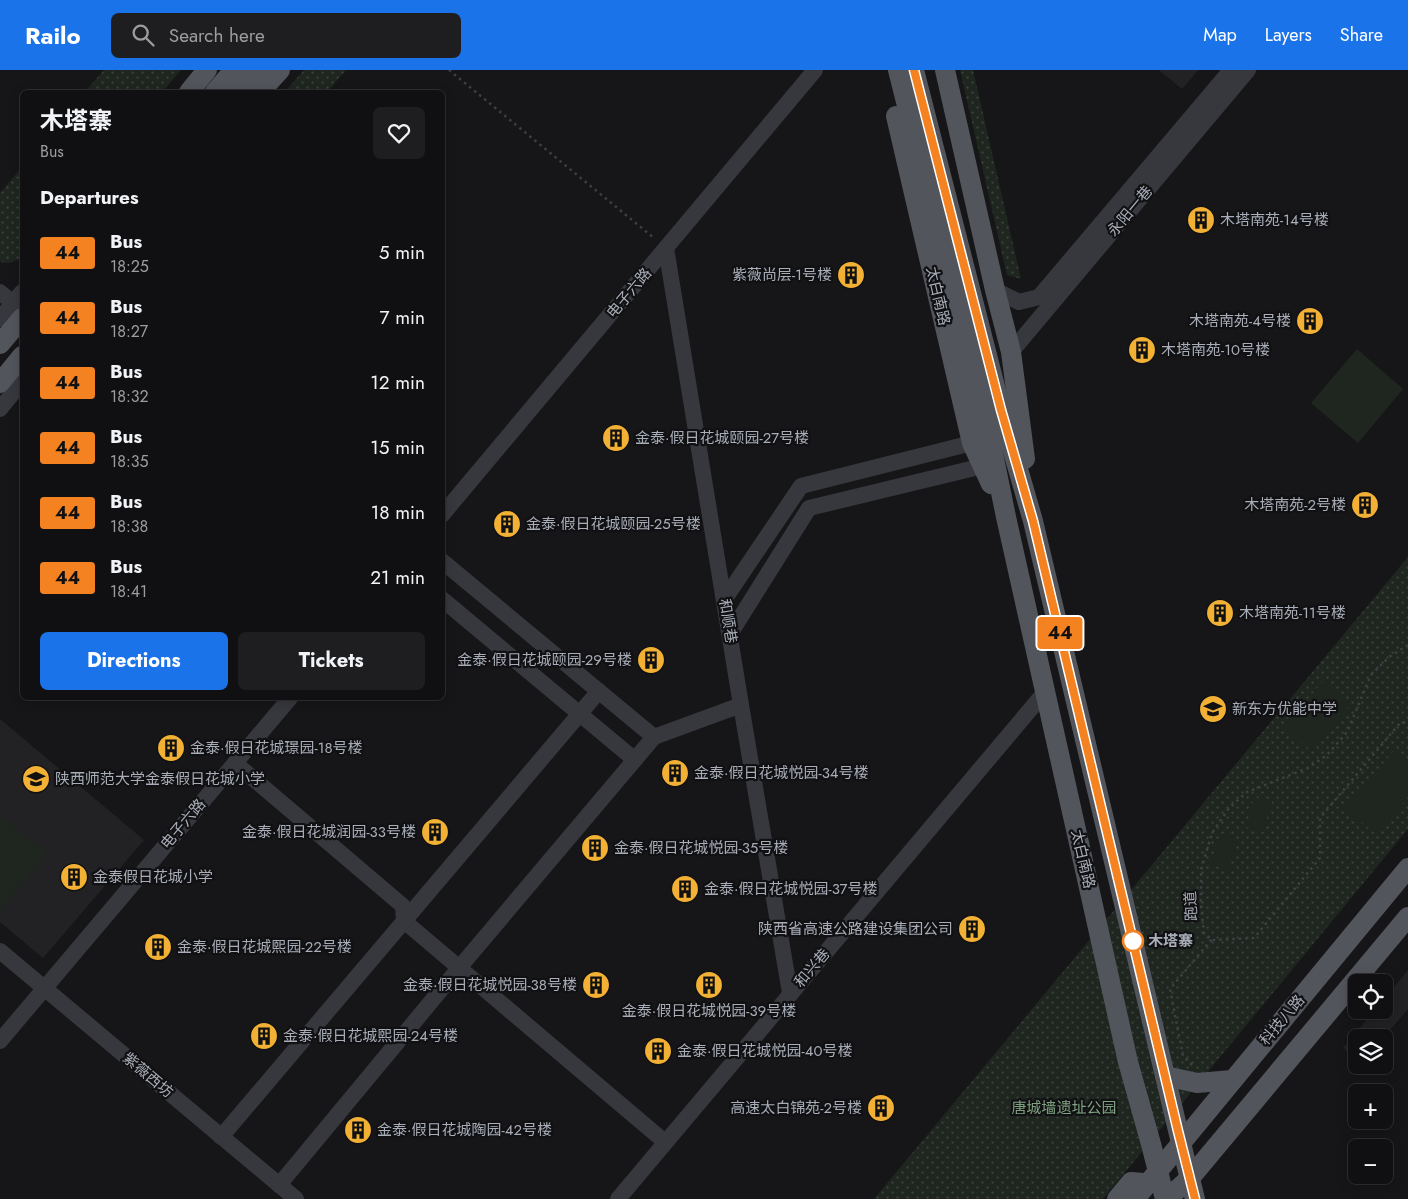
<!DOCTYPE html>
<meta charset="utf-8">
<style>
body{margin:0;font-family:Jost,"Noto Sans SC",sans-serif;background:#1e1e20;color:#f1f3f6;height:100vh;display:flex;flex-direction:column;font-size:19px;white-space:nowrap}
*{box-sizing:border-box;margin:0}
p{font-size:16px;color:#9c9d9f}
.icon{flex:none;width:28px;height:28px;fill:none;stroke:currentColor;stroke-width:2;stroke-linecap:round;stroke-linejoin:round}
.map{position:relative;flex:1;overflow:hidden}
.side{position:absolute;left:20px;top:20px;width:425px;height:610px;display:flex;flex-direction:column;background:#101012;border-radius:8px;box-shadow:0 2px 12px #0003,0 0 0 1px #303032}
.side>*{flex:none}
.badge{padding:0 10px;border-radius:4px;font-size:18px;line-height:32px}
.controls{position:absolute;left:1348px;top:904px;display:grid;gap:10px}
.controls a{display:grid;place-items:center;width:45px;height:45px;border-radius:8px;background:#101012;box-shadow:0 2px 12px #0003,0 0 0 1px #303032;font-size:25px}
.map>.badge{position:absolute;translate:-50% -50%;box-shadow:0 0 0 2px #fff}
h2{padding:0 20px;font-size:19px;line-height:45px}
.round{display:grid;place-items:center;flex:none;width:52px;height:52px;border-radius:8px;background:#1e1e20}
.head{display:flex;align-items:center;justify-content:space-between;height:85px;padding:0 20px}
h1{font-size:24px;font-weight:700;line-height:38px}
.action{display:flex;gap:10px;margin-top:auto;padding:10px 20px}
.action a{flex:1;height:58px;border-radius:8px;background:#1a73e8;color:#fff;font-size:20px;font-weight:700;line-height:58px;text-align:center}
.action a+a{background:#1e1e20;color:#f1f3f6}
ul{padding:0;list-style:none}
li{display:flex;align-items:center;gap:15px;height:65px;padding:0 20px}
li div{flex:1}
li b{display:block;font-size:19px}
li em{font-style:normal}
li .badge{min-width:55px;font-weight:700;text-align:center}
header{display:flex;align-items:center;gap:30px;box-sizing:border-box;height:70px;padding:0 25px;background:#1a73e8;color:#fff}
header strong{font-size:24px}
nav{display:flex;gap:28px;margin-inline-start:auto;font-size:18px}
.search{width:350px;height:45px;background:#1e1e20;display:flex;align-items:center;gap:12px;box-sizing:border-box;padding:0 18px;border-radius:8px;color:#9c9d9f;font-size:19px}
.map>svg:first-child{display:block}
.built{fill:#222225}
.park{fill:url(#park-dots)}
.garden{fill:#1e261f}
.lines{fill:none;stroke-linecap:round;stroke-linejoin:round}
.path{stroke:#3d3f44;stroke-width:2.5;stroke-dasharray:2.5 4;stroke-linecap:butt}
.minor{stroke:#37383d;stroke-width:16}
.major{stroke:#53555c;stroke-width:20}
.line-casing{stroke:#fff;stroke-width:11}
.line{stroke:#f58220;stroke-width:8}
.stop-dot{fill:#fff;stroke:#f58220;stroke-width:2.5}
.labels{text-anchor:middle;stroke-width:4.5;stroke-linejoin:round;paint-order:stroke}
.street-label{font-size:15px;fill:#a8adb8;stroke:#111113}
.poi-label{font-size:15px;fill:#a8adb8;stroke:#111113;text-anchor:start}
.stop-label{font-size:15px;font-weight:bold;fill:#a8adb8;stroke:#111113;text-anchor:start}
.park-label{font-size:15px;fill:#7fa381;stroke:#111113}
</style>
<header>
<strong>Railo</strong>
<div class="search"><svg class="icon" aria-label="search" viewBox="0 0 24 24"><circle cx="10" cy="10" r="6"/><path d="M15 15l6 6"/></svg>Search here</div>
<nav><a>Map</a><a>Layers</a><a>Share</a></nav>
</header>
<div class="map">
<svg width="1408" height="1129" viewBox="0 0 1408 1129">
<defs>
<pattern id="park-dots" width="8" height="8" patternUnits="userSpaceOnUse" patternTransform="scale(1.25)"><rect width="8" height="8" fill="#1e261f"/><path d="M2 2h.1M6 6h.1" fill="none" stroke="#3c433d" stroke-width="1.8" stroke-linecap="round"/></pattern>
</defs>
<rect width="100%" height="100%" fill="#161618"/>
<g class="built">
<path d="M1159 0H1198L1182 19Z"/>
<path d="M0 649 144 770 43 888 0 852Z"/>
<path d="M1408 900V939L1384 967 1356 968V989L1343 978 1375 940H1384V929Z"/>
</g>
<g class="park">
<path d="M104 0H181L162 22H85Z"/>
<path d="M304 0H346L327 22H285Z"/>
<path d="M960 0H973L1021 209 1007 205Z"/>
<path d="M22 97V188L9 193 0 192V123Z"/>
<path d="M1408 487V759L1103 1129H874Z"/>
</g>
<g class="garden">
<path d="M1357 279 1403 319 1358 373 1311 333Z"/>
<path d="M1324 610 1351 634 1312 681 1283 658Z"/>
<path d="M1395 679 1408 689V727L1376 764 1345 739Z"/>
<path d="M1254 727 1272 732 1263 762 1246 757Z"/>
<path d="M0 745 47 784 0 841Z"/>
<path d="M1221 764 1238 770 1228 800 1211 794Z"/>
</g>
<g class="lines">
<g class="path">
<path d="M449 0 654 168"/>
<path d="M1408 575 1389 587 1371 605 1347 662 1327 685 1308 698 1247 722 1229 738 1212 763 1201 800V834L1204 864 1213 870 1254 868 1320 788V748L1400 653 1408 652"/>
<path d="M1192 995 1183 986 1170 919 1212 869"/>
</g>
<g class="minor">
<path d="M666 178 741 635 790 923"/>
<path d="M995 220 1019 232 1039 227 1231 0"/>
<path d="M0 222 13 233"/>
<path d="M0 249 22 222"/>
<path d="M1011 282 1248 0"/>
<path d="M0 339 22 312"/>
<path d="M442 445 815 0"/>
<path d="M442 491 654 667"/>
<path d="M442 529 635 690"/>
<path d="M724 530 801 416 972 373"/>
<path d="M730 564 809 438 983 396"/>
<path d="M235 693 403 836 404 851 665 1072"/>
<path d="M0 881 296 1129"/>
<path d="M0 971 290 628"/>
<path d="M221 1067 599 621"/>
<path d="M279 1115 459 898 654 667 741 635"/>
<path d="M618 1129 1045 622"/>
</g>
<g class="major">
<path d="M898 0 985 344 1006 447 1128 992 1151 1074 1165 1129"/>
<path d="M914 0 1001 340 1033 451 1181 1073 1195 1129"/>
<path d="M945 0 995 220 1011 282 1025 389"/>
<path d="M189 22 207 0"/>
<path d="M215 22 234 0"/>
<path d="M238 22 257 0"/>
<path d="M260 22 280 0"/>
<path d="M896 46 972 373 991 414"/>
<path d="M0 274 22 248"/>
<path d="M0 313 22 286"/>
<path d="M1165 1006 1197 1013 1232 1010"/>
<path d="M1117 1129 1131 1112 1143 1113"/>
<path d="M1135 1129 1408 798"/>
<path d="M1167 1129 1190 1108 1408 847"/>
</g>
</g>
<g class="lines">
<g class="line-casing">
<path id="line" d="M914 0 1001 340 1033 451 1178 1061 1195 1129"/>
</g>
<use href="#line" class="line"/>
</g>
<defs>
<g id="building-disc" transform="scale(1.4375)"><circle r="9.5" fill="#f2b134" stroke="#111113"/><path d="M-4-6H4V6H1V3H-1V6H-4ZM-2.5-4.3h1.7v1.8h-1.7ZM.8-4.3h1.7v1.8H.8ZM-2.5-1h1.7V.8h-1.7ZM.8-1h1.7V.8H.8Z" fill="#111"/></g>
<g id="school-disc" transform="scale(1.4375)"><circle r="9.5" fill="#f2b134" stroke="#111113"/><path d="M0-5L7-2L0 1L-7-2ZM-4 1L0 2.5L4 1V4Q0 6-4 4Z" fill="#111"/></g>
</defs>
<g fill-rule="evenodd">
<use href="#building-disc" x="1201" y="150"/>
<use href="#building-disc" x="851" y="205"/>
<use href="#building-disc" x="1310" y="251"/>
<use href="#building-disc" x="1142" y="280"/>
<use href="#building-disc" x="616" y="368"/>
<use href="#building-disc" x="1365" y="435"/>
<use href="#building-disc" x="507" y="454"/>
<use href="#building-disc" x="1220" y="543"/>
<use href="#building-disc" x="651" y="590"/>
<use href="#school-disc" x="1213" y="639"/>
<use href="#building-disc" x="171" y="678"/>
<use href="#building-disc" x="675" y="703"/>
<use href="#school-disc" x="36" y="709"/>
<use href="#building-disc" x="435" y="762"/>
<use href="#building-disc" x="595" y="778"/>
<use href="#building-disc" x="74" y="807"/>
<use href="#building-disc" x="685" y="819"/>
<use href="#building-disc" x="972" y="859"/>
<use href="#building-disc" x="158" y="877"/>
<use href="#building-disc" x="596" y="915"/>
<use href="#building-disc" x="709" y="915"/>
<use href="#building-disc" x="264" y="966"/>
<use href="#building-disc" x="658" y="981"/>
<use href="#building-disc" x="881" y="1038"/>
<use href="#building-disc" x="358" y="1060"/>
</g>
<circle class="stop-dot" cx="1133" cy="871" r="10"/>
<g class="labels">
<g class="street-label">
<text transform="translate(1130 141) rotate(-50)" y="5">永阳一巷</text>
<text transform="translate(629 223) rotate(-50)" y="5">电子六路</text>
<text transform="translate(938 226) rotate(77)" y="5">太白南路</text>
<text transform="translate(728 551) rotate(81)" y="5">和顺巷</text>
<text transform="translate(183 754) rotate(-50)" y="5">电子六路</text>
<text transform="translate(1083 789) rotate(77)" y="5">太白南路</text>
<text transform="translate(1191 836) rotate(-93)" y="5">跑道</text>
<text transform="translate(812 898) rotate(-50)" y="5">和兴巷</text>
<text transform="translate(1282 950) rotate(-50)" y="5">科技八路</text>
<text transform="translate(148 1005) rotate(40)" y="5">紫薇西坊</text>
</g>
<g class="poi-label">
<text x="1220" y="155">木塔南苑-14号楼</text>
<text x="832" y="210" text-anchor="end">紫薇尚层-1号楼</text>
<text x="1291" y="256" text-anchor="end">木塔南苑-4号楼</text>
<text x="1161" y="285">木塔南苑-10号楼</text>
<text x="635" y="373">金泰·假日花城颐园-27号楼</text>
<text x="1346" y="440" text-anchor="end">木塔南苑-2号楼</text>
<text x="526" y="459">金泰·假日花城颐园-25号楼</text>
<text x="1239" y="548">木塔南苑-11号楼</text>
<text x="632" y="595" text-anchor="end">金泰·假日花城颐园-29号楼</text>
<text x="1232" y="644">新东方优能中学</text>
<text x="190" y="683">金泰·假日花城璟园-18号楼</text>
<text x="694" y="708">金泰·假日花城悦园-34号楼</text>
<text x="55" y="714">陕西师范大学金泰假日花城小学</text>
<text x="416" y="767" text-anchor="end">金泰·假日花城润园-33号楼</text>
<text x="614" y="783">金泰·假日花城悦园-35号楼</text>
<text x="93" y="812">金泰假日花城小学</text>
<text x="704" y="824">金泰·假日花城悦园-37号楼</text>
<text x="953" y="864" text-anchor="end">陕西省高速公路建设集团公司</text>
<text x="177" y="882">金泰·假日花城熙园-22号楼</text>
<text x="577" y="920" text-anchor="end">金泰·假日花城悦园-38号楼</text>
<text x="709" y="946" text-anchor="middle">金泰·假日花城悦园-39号楼</text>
<text x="283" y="971">金泰·假日花城熙园-24号楼</text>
<text x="677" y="986">金泰·假日花城悦园-40号楼</text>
<text x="862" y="1043" text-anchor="end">高速太白锦苑-2号楼</text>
<text x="377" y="1065">金泰·假日花城陶园-42号楼</text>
</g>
<g class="stop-label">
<text x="1148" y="876">木塔寨</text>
</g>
<g class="park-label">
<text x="1064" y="1043">唐城墙遗址公园</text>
</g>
</g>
</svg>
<div class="controls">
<a><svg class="icon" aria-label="locate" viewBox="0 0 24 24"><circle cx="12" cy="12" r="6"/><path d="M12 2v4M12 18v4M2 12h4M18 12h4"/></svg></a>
<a><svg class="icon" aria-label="layers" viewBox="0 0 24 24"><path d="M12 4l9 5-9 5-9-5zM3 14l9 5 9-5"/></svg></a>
<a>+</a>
<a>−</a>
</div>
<b class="badge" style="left:1060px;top:563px;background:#f58220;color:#111">44</b>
<section class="side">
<div class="head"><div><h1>木塔寨</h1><p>Bus</p></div><a class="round"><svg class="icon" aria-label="heart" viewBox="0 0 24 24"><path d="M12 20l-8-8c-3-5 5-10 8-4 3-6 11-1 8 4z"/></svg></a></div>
<h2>Departures</h2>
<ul>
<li><span class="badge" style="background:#f58220;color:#111">44</span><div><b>Bus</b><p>18:25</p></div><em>5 min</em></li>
<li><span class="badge" style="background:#f58220;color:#111">44</span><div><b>Bus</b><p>18:27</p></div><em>7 min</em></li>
<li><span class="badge" style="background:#f58220;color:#111">44</span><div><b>Bus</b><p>18:32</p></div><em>12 min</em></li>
<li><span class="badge" style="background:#f58220;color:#111">44</span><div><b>Bus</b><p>18:35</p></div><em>15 min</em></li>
<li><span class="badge" style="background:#f58220;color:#111">44</span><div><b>Bus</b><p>18:38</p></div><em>18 min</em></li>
<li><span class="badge" style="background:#f58220;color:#111">44</span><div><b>Bus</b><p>18:41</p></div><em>21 min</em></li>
</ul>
<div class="action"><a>Directions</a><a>Tickets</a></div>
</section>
</div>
